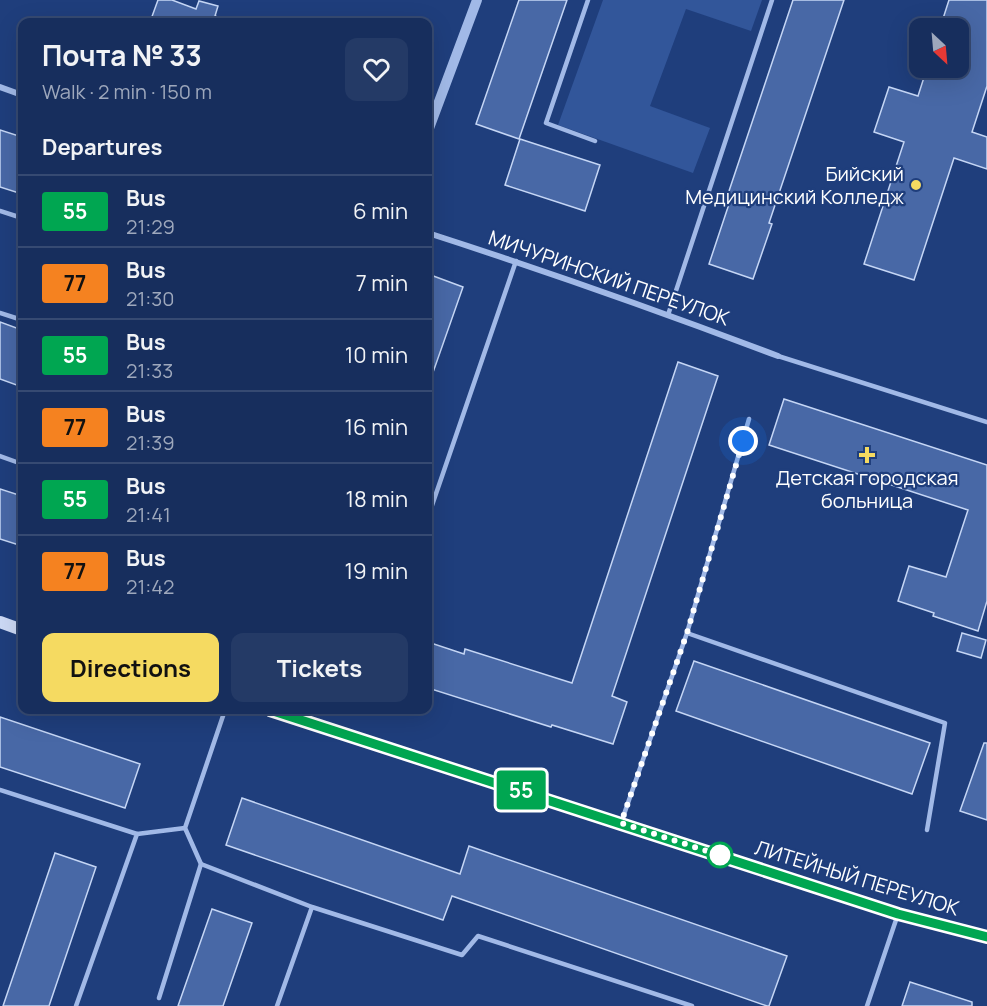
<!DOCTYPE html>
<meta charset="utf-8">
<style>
body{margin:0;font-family:Manrope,sans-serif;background:#243a66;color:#f1f3f6;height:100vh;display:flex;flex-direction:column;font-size:22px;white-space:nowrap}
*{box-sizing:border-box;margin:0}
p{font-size:20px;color:#9ea8bc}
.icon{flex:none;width:33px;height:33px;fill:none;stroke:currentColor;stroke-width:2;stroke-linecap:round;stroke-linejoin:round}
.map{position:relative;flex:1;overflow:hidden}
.drawer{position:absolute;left:18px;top:18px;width:414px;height:696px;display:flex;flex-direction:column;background:#172e5d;border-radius:12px;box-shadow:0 6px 24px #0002,0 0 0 2px #364a72}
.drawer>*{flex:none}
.badge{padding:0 12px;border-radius:4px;font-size:21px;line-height:39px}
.needle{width:39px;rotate:154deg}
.buttons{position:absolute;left:909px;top:18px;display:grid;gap:12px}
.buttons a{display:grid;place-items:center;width:60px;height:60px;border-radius:12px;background:#172e5d;box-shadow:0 6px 24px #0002,0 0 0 2px #364a72;font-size:30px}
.you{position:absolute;width:30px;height:30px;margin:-15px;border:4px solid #fff;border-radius:50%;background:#1a73e8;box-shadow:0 0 0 9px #1a73e833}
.map>.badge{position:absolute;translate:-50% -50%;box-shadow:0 0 0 3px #fff}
h2{padding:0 24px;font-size:22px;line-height:54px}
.round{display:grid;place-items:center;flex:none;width:63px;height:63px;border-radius:12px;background:#243a66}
.headline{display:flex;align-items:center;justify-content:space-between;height:102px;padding:0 24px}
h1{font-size:28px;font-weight:700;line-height:45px}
.primary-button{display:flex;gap:12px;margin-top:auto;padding:12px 24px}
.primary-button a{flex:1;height:69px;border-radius:12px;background:#f5da61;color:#111;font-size:24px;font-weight:700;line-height:69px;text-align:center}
.primary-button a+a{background:#243a66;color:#f1f3f6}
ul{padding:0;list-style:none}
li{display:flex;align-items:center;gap:18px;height:72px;padding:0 24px;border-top:2px solid #364a72}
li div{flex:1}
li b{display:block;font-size:22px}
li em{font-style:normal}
li .badge{min-width:66px;font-weight:700;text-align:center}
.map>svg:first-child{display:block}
.green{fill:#32569a}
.building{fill:#4868a6;stroke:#c5d6f5;stroke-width:1.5}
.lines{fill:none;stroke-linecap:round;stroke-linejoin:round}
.service{stroke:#a1b9e7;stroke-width:4.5}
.minor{stroke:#a1b9e7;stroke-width:6}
.tertiary{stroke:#a1b9e7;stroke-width:10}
.secondary{stroke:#ccd9f5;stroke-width:12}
.line-casing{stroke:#fff;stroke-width:14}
.line{stroke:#00a651;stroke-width:9}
.walk{stroke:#fff;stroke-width:6;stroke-dasharray:0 10.8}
.poi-dot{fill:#f5da61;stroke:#1f3e7c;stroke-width:2}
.stop-dot{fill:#fff;stroke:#00a651;stroke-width:3}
.labels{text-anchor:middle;stroke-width:4.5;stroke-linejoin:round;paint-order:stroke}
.poi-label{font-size:20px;fill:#fff;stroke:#1f3e7c;text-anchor:end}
.street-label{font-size:20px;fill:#fff;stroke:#1f3e7c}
</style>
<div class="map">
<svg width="987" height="1006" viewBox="0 0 987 1006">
<rect width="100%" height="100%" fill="#1f3e7c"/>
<path class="green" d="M603 0H762L751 31 686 9 650 106 710 128 693 173 558 125Z"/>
<g class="building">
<path d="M158 0H172L196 9 199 1 218 6 215 16 227 20V22H150Z"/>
<path d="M519 0H567L519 139 476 124Z"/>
<path d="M793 0H844L769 223 772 224 753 279 709 264 732 195 728 194Z"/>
<path d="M949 0H987V86L972 132 987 137V169L954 158 914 280 864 264 904 142 874 132 889 87 918 96 927 68H958V28H940Z"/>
<path d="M0 130 22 137V194L0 187Z"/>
<path d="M520 139 600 165 585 211 505 185Z"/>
<path d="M428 274 463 287 430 381 428 380Z"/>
<path d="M0 322 22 330V387L0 379Z"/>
<path d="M678 362 718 376 612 696 627 702 613 744 552 725 551 727 428 688V642L464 654 465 649 572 683Z"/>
<path d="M784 399 987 465V601L978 631 933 616 934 613 898 601 909 566 946 577 968 510 769 445Z"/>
<path d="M0 489 22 496V546L0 539Z"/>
<path d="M962 633 986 640 981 658 957 651Z"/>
<path d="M694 661 930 743 912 794 676 711Z"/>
<path d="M0 717 140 764 125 808 0 767Z"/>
<path d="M984 743H987V820L960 811Z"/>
<path d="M242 798 460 874 469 846 787 956 769 1006H767L452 896 443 920 226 845Z"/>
<path d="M55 853 96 867 49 1006H3Z"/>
<path d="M212 909 252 923 223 1006H178Z"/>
<path d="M910 982 972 1002V1006H902Z"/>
</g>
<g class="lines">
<g class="service">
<path d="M588 0 546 123 595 141"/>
<path d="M0 211 22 218"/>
<path d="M0 313 22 320"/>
<path d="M668 315 772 0"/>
<path d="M778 356 987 422"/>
<path d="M0 456 22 464"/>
<path d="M428 517 516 261"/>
<path d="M687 633 945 723 927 830"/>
<path d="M0 790 137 834 76 1006"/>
<path d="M621 823 687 633 749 419"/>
<path d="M137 834 185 828"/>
<path d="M201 864 312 907 462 955 478 936 692 1006"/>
<path d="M159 998 201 864 185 828 225 710"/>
<path d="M277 1006 312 907"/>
<path d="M867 1006 898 914"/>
</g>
<g class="minor">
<path d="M0 87 22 95"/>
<path d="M428 233C546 271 662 312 778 356"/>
</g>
<path class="tertiary" d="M428 131 477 0"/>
<g class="secondary">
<path d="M0 622 22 630"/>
<path d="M270 710 898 914 987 937"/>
</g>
</g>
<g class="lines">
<g class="line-casing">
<path id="line" d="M270 710 898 914 987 937"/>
</g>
<use href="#line" class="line"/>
<path class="walk" d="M720 855 728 858 621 823 687 633 743 441"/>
</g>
<g class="poi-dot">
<circle cx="916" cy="185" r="6"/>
<path d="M864 446h6v6h6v6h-6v6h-6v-6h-6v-6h6z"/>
</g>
<circle class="stop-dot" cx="720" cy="855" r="12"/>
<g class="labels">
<g class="poi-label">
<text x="904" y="181">Бийский<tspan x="904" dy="23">Медицинский Колледж</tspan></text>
<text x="867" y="485" text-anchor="middle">Детская городская<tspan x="867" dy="23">больница</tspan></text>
</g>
<g class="street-label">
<text transform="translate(609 278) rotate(19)" y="7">МИЧУРИНСКИЙ ПЕРЕУЛОК</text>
<text transform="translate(857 878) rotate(17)" y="7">ЛИТЕЙНЫЙ ПЕРЕУЛОК</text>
</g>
</g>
</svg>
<div class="buttons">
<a><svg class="needle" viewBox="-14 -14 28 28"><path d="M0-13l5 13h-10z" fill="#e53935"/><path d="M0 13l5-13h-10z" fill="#9ea8bc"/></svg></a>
</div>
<div class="you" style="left:743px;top:441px"></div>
<b class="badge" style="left:521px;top:790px;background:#00a651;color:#fff">55</b>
<section class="drawer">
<div class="headline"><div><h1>Почта № 33</h1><p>Walk · 2 min · 150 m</p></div><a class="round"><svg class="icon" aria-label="heart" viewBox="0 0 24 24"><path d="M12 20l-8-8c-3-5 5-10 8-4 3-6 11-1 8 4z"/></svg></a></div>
<h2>Departures</h2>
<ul>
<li><span class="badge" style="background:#00a651;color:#fff">55</span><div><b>Bus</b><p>21:29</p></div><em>6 min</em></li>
<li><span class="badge" style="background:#f58220;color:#111">77</span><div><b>Bus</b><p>21:30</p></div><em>7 min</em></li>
<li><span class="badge" style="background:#00a651;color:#fff">55</span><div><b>Bus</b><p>21:33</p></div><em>10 min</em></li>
<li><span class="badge" style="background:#f58220;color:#111">77</span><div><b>Bus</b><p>21:39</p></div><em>16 min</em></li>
<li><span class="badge" style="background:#00a651;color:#fff">55</span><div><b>Bus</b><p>21:41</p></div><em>18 min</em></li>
<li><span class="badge" style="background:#f58220;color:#111">77</span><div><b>Bus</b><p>21:42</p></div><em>19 min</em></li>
</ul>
<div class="primary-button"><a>Directions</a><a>Tickets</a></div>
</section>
</div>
